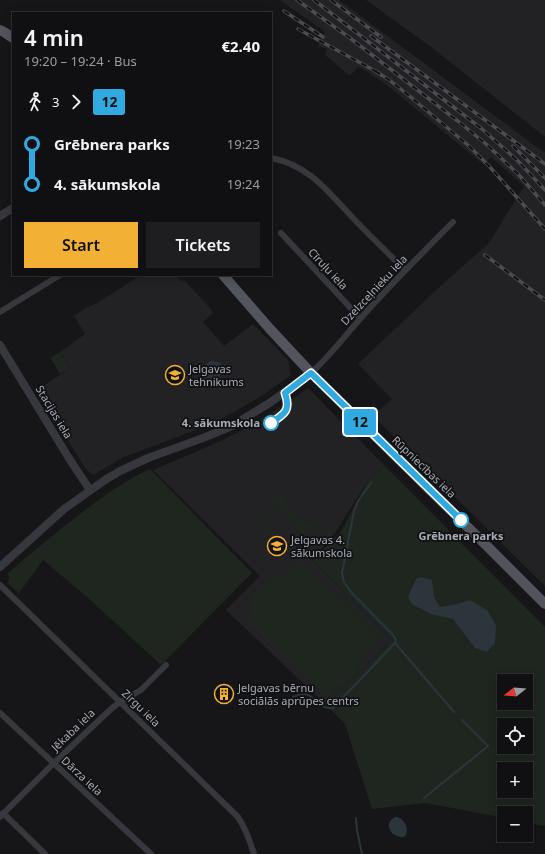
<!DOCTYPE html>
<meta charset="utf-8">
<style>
body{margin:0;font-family:"Noto Sans",sans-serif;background:#1e1e20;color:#f1f3f6;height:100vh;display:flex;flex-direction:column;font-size:15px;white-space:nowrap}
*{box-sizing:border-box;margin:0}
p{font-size:13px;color:#9c9d9f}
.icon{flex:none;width:22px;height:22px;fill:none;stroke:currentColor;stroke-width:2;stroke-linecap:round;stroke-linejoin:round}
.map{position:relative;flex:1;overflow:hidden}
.details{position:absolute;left:12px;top:12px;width:260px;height:264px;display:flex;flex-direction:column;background:#101012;border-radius:0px;box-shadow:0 2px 10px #0003,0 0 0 1px #303032}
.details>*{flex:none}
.badge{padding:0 8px;border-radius:3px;font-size:14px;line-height:26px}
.needle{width:26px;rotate:253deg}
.buttons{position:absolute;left:497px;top:674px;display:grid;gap:8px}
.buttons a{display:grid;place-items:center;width:36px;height:36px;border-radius:0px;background:#101012;box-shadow:0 2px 10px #0003,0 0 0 1px #303032;font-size:20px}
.map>.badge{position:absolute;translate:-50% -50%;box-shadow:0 0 0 2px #fff}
.legs{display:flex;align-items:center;gap:6px;height:44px;padding:0 12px;font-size:13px}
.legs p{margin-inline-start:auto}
.summary{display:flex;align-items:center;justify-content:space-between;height:68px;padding:0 12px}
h1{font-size:22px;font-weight:600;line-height:30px}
.action{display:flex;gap:8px;margin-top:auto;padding:8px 12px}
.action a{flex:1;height:46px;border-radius:0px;background:#f2b134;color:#111;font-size:16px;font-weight:600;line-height:46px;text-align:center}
.action a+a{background:#1e1e20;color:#f1f3f6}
ul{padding:0 12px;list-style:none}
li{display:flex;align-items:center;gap:14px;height:40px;font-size:15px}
li i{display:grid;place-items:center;width:6px;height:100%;margin:0 5px;background:currentColor}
li i::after{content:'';width:10px;height:10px;margin:-5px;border:3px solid;border-radius:50%;background:#101012}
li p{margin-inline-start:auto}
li:first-child i{background:linear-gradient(#0000 50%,currentColor 0)}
li:last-child i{background:linear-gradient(currentColor 50%,#0000 0)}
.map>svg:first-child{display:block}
.built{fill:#222225}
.green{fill:#1e261f;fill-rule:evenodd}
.water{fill:#2c353c}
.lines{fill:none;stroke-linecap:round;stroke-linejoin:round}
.stream{stroke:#2c353c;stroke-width:2}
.minor{stroke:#37383d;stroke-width:6}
.tertiary{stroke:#37383d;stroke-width:8}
.primary{stroke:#53555c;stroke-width:10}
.rail-casing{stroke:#4a4c52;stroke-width:3.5}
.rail{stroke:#111113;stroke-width:2;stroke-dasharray:6;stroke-linecap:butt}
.line-1-casing{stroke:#fff;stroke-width:9}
.line-1{stroke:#31aae1;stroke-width:6}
.stop-1-dot{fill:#fff;stroke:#31aae1;stroke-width:2}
.labels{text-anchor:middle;stroke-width:3.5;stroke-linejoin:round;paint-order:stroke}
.street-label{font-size:11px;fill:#a8adb8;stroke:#111113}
.poi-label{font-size:11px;fill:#a8adb8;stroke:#111113;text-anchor:start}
.stop-label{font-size:11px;font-weight:bold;fill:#a8adb8;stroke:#111113;text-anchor:end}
</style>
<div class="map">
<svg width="545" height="854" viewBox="0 0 545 854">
<rect width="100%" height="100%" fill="#161618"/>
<g class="built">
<path d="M280 0H339L545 153V586L377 420 375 422 370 418 392 399 358 364 435 291 489 243 524 186 491 157 484 165 388 86 366 71 358 67 350 76 325 55 327 49 318 46 319 42 325 32Z"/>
<path d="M366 0H545V137L431 47Z"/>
<path d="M141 275H176L182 282 184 280 211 309 213 313 203 322 224 346 253 324 288 360 291 375 263 395 236 411 207 426 124 457 93 475 86 469 36 391 70 368 60 352 85 334 74 316 84 309 99 302Z"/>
<path d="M308 388 385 466 368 481 335 533 312 560 393 640 326 705 226 610 260 576 153 470 214 444 239 432 282 406Z"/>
</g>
<g class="green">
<path d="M60 352 70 368 60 374 51 359 52 357Z"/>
<path d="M385 466 545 627V826L526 822V813H504V818L426 803 372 809 345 724 326 705 393 640 312 560 340 533 368 481ZM504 681H526V703H504ZM504 725H526V747H504ZM504 769H526V791H504Z"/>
<path d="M150 469 252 573 161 665 86 596 43 560 19 593 8 584 9 578 8 573C37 548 66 524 97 501 114 489 131 477 150 469Z"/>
<path d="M282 491 288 497 284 502 308 526 315 519 318 522 294 544H292L289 540 300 529 275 504 259 519 257 517Z"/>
<path d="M265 524H266L288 546V549L283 554 280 555 272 549 277 543 261 528Z"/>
<path d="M329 530 332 533 304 562 306 563V565L383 637C375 645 367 653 360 662 357 665 357 669 355 673 351 683 340 688 330 688L335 694 329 699 245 620 252 613 249 599 250 597 263 584 286 572 297 560 301 564 303 562 294 554 296 551 295 549 302 543H303L306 540 305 539 309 535 313 534 316 535 320 539Z"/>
</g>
<g class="water">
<path d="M210 361 218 362 222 365C224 376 215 385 204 382 199 374 203 367 210 361Z"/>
<path d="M421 577 432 580 434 597 440 607 458 604 470 600 487 610 496 625 495 643 487 652 475 648 453 619 431 614 412 604 408 597 416 579Z"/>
<path d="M395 817C408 816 413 843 397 836 394 835 391 833 390 830 387 825 390 819 395 817Z"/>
</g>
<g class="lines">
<g class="stream">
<path d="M395 643 454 712"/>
<path d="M293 697C297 695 301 694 305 694 315 695 318 710 333 708L395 643 396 640 393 635 351 592 344 582 342 573 354 511 358 501 371 483"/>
<path d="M424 798 488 746 462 720"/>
<path d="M356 818 357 830 362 854"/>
</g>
<g class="minor">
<path d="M271 158C309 165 328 192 353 218 370 236 388 253 405 270"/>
<path d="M281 233 360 318"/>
<path d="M0 312 60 275"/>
<path d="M311 373C329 357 344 337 360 319 390 285 422 253 453 222"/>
<path d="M0 585 238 817C246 829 250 841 254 854"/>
<path d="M0 713 151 854"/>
<path d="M3 813 45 854"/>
<path d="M0 817 54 763 112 708 120 702 141 690 166 665"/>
</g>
<g class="tertiary">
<path d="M0 216 13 208"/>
<path d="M0 345 70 460 90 490"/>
<path d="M0 567 64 509 105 480 120 471 148 458 203 438 232 426 271 402 311 373"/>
</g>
<g class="primary">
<path d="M0 30 4 32 13 38"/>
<path d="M223 275 270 329 311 373 486 545 545 604"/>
</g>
<g class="rail-casing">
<g id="rail">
<path d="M297 0 350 38 459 122 486 144 518 174 545 205"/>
<path d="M314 0 482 129 518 161 545 190"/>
<path d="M331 0 381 37"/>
<path d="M284 11 323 37"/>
<path d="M298 29 379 73"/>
<path d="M371 36 545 164"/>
<path d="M375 71 388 79 407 94 469 146 488 165 545 229"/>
<path d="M513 146 545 178"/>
<path d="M485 255 545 300"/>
</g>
</g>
<use href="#rail" class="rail"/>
</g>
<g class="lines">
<g class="line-1-casing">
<path id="line-1" d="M271 423C285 414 291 410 285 393L311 373 461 520"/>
</g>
<use href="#line-1" class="line-1"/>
</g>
<defs>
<g id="university-ring" transform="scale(1)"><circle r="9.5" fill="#111113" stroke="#f2b134" stroke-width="1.5"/><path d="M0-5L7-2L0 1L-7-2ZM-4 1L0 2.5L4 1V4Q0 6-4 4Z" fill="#f2b134"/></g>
<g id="school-ring" transform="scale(1)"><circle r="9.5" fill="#111113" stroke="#f2b134" stroke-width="1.5"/><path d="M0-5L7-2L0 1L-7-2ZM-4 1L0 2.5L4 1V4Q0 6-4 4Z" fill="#f2b134"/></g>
<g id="building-ring" transform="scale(1)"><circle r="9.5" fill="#111113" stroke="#f2b134" stroke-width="1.5"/><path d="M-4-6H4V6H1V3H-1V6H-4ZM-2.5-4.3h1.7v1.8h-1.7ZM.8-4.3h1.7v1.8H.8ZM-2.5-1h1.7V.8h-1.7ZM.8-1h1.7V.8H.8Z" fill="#f2b134"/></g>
</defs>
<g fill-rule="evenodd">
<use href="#university-ring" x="175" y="375"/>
<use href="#school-ring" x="277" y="546"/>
<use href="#building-ring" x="224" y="694"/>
</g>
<g class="stop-1-dot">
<circle cx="271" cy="423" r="7"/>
<circle cx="461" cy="520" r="7"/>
</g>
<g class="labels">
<g class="street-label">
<text transform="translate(328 269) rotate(47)" y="4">Cīruļu iela</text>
<text transform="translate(374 290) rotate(-47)" y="4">Dzelzceļnieku iela</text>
<text transform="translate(54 412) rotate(59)" y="4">Stacijas iela</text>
<text transform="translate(424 467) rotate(44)" y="4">Rūpniecības iela</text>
<text transform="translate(141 708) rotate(44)" y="4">Zirgu iela</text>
<text transform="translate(73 730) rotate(-44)" y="4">Jēkaba iela</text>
<text transform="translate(82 776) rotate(43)" y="4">Dārza iela</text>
</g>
<g class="poi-label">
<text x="189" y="373">Jelgavas<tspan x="189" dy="13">tehnikums</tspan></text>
<text x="291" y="544">Jelgavas 4.<tspan x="291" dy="13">sākumskola</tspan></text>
<text x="238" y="692">Jelgavas bērnu<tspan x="238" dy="13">sociālās aprūpes centrs</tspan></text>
</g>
<g class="stop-label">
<text x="260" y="427">4. sākumskola</text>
<text x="461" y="540" text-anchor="middle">Grēbnera parks</text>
</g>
</g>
</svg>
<div class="buttons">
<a><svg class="needle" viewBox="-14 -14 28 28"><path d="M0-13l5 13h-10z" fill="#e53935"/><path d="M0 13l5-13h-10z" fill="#9c9d9f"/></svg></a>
<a><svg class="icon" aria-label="locate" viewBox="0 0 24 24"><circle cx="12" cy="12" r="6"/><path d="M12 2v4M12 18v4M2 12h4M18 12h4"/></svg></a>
<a>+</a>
<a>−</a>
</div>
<b class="badge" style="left:360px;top:422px;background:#31aae1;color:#111">12</b>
<section class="details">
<div class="summary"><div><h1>4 min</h1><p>19:20 – 19:24 · Bus</p></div><b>€2.40</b></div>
<div class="legs"><svg class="icon" aria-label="walk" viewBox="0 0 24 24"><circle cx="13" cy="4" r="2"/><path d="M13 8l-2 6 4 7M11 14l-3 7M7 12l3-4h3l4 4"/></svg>3<svg class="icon" aria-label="forward" viewBox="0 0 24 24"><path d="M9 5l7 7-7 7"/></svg><b class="badge" style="background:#31aae1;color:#111">12</b></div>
<ul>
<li><i style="color:#31aae1"></i><b>Grēbnera parks</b><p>19:23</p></li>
<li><i style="color:#31aae1"></i><b>4. sākumskola</b><p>19:24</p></li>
</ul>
<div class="action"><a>Start</a><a>Tickets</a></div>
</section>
</div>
